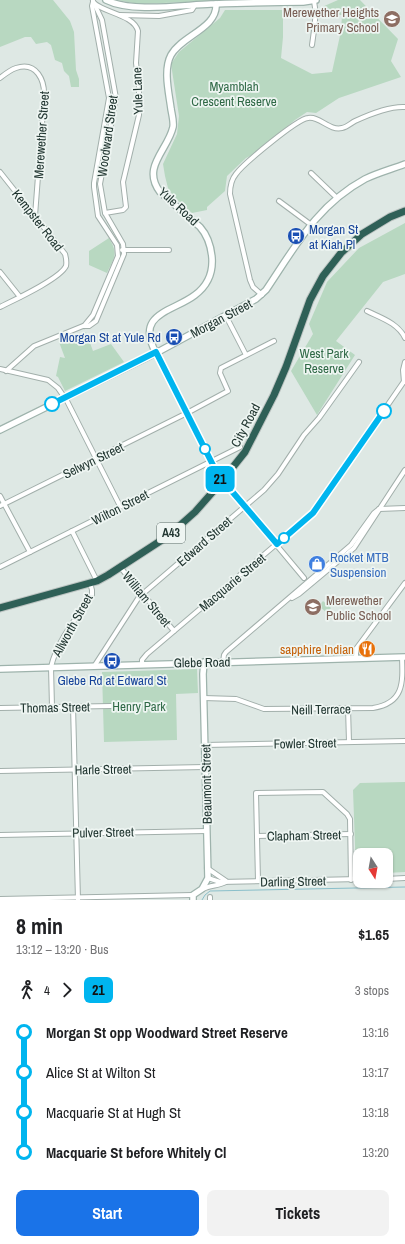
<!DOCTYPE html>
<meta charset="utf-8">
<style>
body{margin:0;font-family:"Archivo Narrow",sans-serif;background:#f2f2f2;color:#202124;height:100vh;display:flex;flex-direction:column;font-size:15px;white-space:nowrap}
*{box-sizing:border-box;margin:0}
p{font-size:13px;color:#757577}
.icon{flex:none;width:22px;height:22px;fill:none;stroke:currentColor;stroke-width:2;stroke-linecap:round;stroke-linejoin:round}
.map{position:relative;height:900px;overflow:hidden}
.sheet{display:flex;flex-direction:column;background:#fff;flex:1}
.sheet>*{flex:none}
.badge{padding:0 8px;border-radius:6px;font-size:14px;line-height:26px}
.needle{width:26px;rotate:169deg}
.buttons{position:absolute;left:353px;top:848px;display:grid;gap:8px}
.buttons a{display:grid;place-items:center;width:40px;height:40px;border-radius:8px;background:#fff;box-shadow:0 1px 3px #0004;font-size:20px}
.map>.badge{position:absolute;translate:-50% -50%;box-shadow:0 0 0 2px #fff}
.legs{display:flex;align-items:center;gap:6px;height:44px;padding:0 16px;font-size:13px}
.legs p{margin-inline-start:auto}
.head{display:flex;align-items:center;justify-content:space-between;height:68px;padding:0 16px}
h1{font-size:22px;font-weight:700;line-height:30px}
.cta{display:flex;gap:8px;margin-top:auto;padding:8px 16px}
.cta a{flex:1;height:46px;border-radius:8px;background:#1a73e8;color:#fff;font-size:16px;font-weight:700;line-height:46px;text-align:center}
.cta a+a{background:#f2f2f2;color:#202124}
ul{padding:0 16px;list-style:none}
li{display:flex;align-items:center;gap:14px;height:40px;font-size:15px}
li i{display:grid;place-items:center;width:6px;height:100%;margin:0 5px;background:currentColor}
li i::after{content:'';width:10px;height:10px;margin:-5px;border:3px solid;border-radius:50%;background:#fff}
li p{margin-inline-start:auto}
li:first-child i{background:linear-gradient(#0000 50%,currentColor 0)}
li:last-child i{background:linear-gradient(currentColor 50%,#0000 0)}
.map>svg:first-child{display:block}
.green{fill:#b8d8c1}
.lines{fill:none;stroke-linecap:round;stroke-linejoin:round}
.stream{stroke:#8abfca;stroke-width:1}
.street-casing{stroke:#a2afab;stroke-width:6}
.secondary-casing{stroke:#9eb3ac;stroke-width:8}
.highway-casing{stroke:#bcc3c1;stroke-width:9}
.street{stroke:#fff;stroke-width:4}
.secondary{stroke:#fff;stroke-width:5.5}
.highway{stroke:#2f6057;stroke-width:7}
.line-1-casing{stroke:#fff;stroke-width:9}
.line-1{stroke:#00b5ef;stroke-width:6}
.stop-1-dot{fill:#fff;stroke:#00b5ef;stroke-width:2}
.labels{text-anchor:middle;stroke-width:3.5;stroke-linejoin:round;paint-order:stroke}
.shield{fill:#eef5f2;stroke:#5e6f6b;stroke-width:1}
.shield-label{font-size:12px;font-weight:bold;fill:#213631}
.education-label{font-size:13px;fill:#785e54;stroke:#eef5f2;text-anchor:end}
.park-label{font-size:13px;fill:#2f6946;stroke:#eef5f2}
.street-label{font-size:13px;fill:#213631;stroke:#eef5f2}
.transit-label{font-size:13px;fill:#164399;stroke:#eef5f2;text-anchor:start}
.shop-label{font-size:13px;fill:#366cbe;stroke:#eef5f2;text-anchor:start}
.food-label{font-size:13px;fill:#c56008;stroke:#eef5f2;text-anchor:end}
</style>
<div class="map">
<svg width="405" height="900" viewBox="0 0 405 900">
<rect width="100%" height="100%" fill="#dee8e4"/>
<g class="green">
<path d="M0 0H53L70 21 74 32 76 70 79 79V87H71L69 76 64 71 62 63 55 60 51 45 47 42 36 44 31 37H25L0 47Z"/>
<path d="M117 0H234L139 4Z"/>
<path d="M338 0H360L398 39 391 61 401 77 339 98 316 113 307 112 295 120 254 154 246 158 227 176 225 191 207 207V210L192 213 174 197 168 188 165 176 163 164 177 134 179 116 171 64 179 52 220 18 225 10H283V37L281 58 312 74 332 72 341 31 342 15 321 14 322 7Z"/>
<path d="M405 223V274L383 282 336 341 355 355 317 415 291 371 313 334 309 324 327 282 359 248Z"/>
<path d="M109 238C119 255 114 257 107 273L89 265V251Z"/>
<path d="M86 332 93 351 111 344 124 362 65 391 58 377 56 376 60 357 65 358 59 342Z"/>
<path d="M323 601 331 608 327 613 319 606Z"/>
<path d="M197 669 198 693 176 694 177 740 104 742 102 672Z"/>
<path d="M405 782V872L386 873V855H360V873H356L353 790 360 783Z"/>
</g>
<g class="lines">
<path class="stream" d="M202 900 205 895 210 891 405 887"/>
<g class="street-casing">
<g id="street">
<path d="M94 3C105 13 134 15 138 31L136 63 139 86V115L123 182 126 207 123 210 105 213"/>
<path d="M120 15 159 16 192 10 195 5"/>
<path d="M312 45C314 30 317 15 314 1"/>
<path d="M0 78C5 74 10 70 16 68 37 61 45 81 44 97L35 216"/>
<path d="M0 172 65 254C66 258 67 261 66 266 60 279 14 300 0 307"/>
<path d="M311 173 337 198"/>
<path d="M279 201 310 224"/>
<path d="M122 250H169"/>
<path d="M0 272 20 297"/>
<path d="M262 295 253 287 250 280 230 194C230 186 231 180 236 174 243 164 297 119 308 118 320 116 329 131 342 128 347 127 351 123 355 121 370 114 389 106 405 107"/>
<path d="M367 311C381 318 398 323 405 338"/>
<path d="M226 316 246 355"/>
<path d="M84 326 93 315 118 256 117 245 98 216 94 187V183L109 98 92 6 93 2"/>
<path d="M156 353 218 475 304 578"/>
<path d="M0 369 48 380 58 388 67 401 120 506"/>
<path d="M6 371 34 346 83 326H89L96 321 124 254 123 244 105 213 100 184 116 98 102 20 93 1"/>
<path d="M404 382 403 370 405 362"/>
<path d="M0 496 30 552"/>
<path d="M0 506 187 413 228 391 220 373 221 368 274 341"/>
<path d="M379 509 405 508"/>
<path d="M72 531 97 581"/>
<path d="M0 567 240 447"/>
<path d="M120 567 174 631"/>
<path d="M292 598 299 594 354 548 405 470"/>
<path d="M356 658V649L405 583"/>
<path d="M223 662 224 655 226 652 351 545 374 513 379 509"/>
<path d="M142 664V660L147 654 313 513 405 380"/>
<path d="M95 665 139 597 264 490 278 474 304 435 319 418 359 362"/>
<path d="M204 698 236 699 264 709 373 708C404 703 403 683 402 657"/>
<path d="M73 706 78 900"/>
<path d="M52 707 51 667C57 641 77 617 92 595V590L90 583"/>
<path d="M0 708 111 706"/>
<path d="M348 708 349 742"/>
<path d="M205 745 405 741"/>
<path d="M0 771 205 767"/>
<path d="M0 835 207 831"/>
<path d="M257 836 351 834"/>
<path d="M207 868 226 881"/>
<path d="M208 878 220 882 360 879"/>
<path d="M386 879 405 878"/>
<path d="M258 881 256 793 323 792 347 814 350 819 351 880"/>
<path d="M203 889C210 885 219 886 226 882"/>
<path d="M210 897V900"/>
<path d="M0 899 193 895"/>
</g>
</g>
<g class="secondary-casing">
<g id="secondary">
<path d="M106 0C132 13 182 5 211 4 242 3 272 2 303 2L316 0"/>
<path d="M156 353C134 313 173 312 195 295 207 286 213 273 212 258 211 246 208 236 200 227L160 192C141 167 168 150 173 127 174 122 172 115 171 109 169 93 163 70 171 55 181 36 218 28 216 4"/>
<path d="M0 430 156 353 256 299 266 290C295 247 317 205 365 179 377 173 392 169 405 164"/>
<path d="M0 669 405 657"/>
<path d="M193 900V895L202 889 208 878 203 674 204 662"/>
</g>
</g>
<g class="highway-casing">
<path id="highway" d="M0 608 97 581 108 575 168 536 195 512 217 487 245 452 274 395 286 367 310 300 323 276 341 253 362 234 390 217 405 211"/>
</g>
<use href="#street" class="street"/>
<use href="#secondary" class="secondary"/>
<use href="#highway" class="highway"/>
</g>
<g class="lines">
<g class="line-1-casing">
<path id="line-1" d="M52 404 156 352 218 475 277 544 313 513 384 411"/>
</g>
<use href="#line-1" class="line-1"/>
</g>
<defs>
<g id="school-disc" transform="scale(0.9)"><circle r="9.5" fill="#8d6e63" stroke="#eef5f2"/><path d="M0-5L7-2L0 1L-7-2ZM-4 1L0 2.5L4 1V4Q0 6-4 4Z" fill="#fff"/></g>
<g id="bus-disc" transform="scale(0.9)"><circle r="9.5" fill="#1a4fb4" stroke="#eef5f2"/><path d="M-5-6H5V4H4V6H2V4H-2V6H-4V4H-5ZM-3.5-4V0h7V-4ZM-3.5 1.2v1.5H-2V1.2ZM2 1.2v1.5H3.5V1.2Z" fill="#fff"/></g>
<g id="shop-disc" transform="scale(0.9)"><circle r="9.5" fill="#3f7fe0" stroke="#eef5f2"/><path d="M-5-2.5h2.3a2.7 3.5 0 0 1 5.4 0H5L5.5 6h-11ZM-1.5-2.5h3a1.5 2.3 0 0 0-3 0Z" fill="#fff"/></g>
<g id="restaurant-disc" transform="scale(0.9)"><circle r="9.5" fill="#e8710a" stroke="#eef5f2"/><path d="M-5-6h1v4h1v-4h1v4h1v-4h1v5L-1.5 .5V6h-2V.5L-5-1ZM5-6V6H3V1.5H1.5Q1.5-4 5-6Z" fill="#fff"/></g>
</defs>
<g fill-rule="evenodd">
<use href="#school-disc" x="392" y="19"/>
<use href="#bus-disc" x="296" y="236"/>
<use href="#bus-disc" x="174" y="337"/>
<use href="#shop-disc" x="317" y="564"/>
<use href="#school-disc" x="313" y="607"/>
<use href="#restaurant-disc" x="367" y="649"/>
<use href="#bus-disc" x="112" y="661"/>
</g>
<g class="stop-1-dot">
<circle cx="52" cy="404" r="7"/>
<circle cx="384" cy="411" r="7"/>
<circle cx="205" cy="449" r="5"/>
<circle cx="284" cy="538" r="5"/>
</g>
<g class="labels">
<rect class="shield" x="157" y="523" width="28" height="20" rx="3"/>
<g class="shield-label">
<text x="171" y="537">A43</text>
</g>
<g class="education-label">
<text x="379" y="17">Merewether Heights<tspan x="379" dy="15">Primary School</tspan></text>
<text x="326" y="605" text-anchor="start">Merewether<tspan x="326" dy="15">Public School</tspan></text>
</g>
<g class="park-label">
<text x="234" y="91">Myamblah<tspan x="234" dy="15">Crescent Reserve</tspan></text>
<text x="324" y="358">West Park<tspan x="324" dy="15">Reserve</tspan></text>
<text x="139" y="711">Henry Park</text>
</g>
<g class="street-label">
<text transform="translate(137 91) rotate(-92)" y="5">Yule Lane</text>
<text transform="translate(41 135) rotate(-86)" y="5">Merewether Street</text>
<text transform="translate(107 136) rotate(-82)" y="5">Woodward Street</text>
<text transform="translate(179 206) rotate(43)" y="5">Yule Road</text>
<text transform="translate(38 220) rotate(52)" y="5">Kempster Road</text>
<text transform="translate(221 318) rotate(-28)" y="5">Morgan Street</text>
<text transform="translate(245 425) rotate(-62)" y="5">City Road</text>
<text transform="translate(93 460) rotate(-26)" y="5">Selwyn Street</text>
<text transform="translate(120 507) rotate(-27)" y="5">Wilton Street</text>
<text transform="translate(204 541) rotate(-41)" y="5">Edward Street</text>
<text transform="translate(232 582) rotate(-40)" y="5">Macquarie Street</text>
<text transform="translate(147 599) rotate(50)" y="5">William Street</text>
<text transform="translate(72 625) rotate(-61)" y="5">Allworth Street</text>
<text transform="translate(202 662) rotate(-1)" y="5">Glebe Road</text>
<text transform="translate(55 707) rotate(-1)" y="5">Thomas Street</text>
<text transform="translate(321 709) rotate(-1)" y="5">Neill Terrace</text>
<text transform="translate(305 743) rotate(-1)" y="5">Fowler Street</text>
<text transform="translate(103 769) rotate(-1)" y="5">Harle Street</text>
<text transform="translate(206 784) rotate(-91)" y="5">Beaumont Street</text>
<text transform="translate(103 832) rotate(-1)" y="5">Pulver Street</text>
<text transform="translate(304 835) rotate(-1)" y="5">Clapham Street</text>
<text transform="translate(293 881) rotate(-1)" y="5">Darling Street</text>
</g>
<g class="transit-label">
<text x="309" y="234">Morgan St<tspan x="309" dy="15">at Kiah Pl</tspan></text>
<text x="161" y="342" text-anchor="end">Morgan St at Yule Rd</text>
<text x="112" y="685" text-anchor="middle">Glebe Rd at Edward St</text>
</g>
<g class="shop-label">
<text x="330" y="562">Rocket MTB<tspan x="330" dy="15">Suspension</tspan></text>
</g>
<g class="food-label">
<text x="354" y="654">sapphire Indian</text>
</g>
</g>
</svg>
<div class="buttons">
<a><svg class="needle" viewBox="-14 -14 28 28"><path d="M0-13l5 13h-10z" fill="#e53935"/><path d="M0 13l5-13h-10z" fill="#757577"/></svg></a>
</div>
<b class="badge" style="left:220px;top:479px;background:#00b5ef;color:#111">21</b>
</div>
<section class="sheet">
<div class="head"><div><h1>8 min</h1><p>13:12 – 13:20 · Bus</p></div><b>$1.65</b></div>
<div class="legs"><svg class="icon" aria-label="walk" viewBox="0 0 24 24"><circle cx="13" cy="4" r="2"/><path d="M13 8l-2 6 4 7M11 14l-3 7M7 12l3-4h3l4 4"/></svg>4<svg class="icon" aria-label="forward" viewBox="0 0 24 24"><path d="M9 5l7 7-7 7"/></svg><b class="badge" style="background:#00b5ef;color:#111">21</b><p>3 stops</p></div>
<ul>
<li><i style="color:#00b5ef"></i><b>Morgan St opp Woodward Street Reserve</b><p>13:16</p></li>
<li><i style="color:#00b5ef"></i><span>Alice St at Wilton St</span><p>13:17</p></li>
<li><i style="color:#00b5ef"></i><span>Macquarie St at Hugh St</span><p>13:18</p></li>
<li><i style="color:#00b5ef"></i><b>Macquarie St before Whitely Cl</b><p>13:20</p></li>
</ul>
<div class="cta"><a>Start</a><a>Tickets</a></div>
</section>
